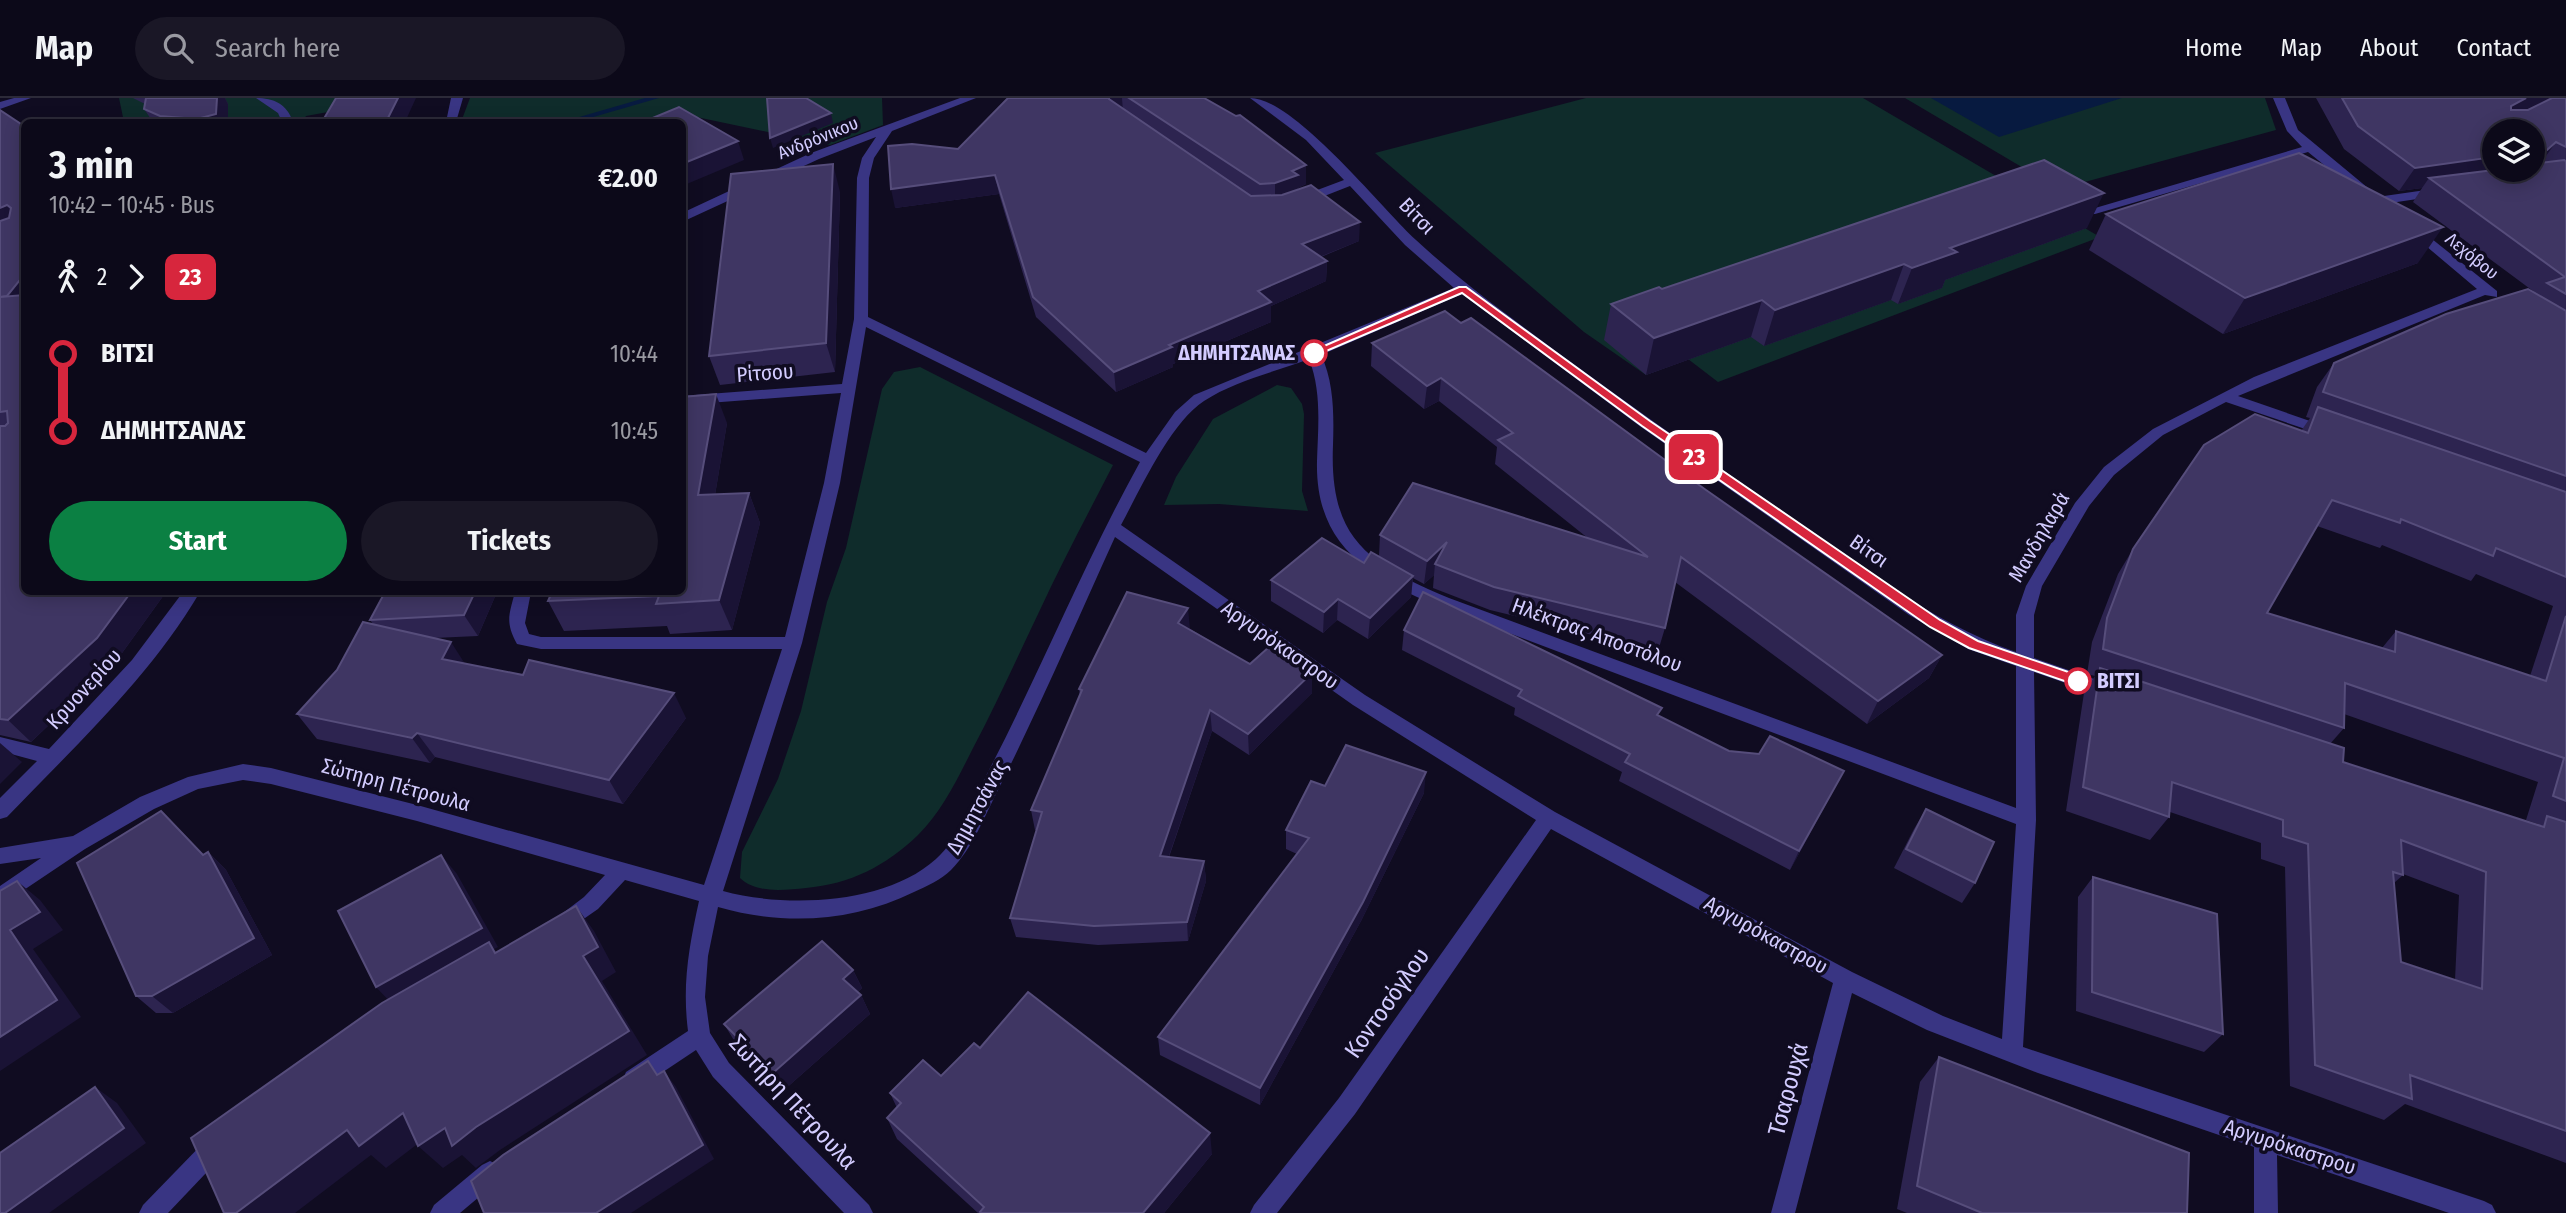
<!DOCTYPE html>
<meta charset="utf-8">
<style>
body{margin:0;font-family:"Fira Sans Condensed",sans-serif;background:#1a1726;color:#f1f3f6;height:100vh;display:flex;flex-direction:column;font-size:26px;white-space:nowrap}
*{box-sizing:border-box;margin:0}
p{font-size:23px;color:#9a9aa2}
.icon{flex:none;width:38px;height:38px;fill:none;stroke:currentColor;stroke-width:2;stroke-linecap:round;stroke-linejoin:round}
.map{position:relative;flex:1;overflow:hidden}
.details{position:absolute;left:21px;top:21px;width:665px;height:476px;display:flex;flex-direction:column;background:#0c0919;border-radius:10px;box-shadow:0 4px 18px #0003,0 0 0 2px #2c2a38}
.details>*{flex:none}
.badge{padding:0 14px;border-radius:10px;font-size:24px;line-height:46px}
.fabs{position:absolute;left:2482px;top:21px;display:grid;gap:14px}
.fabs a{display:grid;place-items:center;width:63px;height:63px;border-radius:50%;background:#0c0919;box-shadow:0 4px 18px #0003,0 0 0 2px #2c2a38;font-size:35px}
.map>.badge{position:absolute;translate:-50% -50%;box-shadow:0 0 0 4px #fff}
.legs{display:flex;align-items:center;gap:10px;height:77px;padding:0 28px;font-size:23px}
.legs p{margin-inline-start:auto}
.summary{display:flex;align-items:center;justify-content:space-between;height:119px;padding:0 28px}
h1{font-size:38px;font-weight:700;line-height:52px}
.cta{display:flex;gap:14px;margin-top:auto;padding:14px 28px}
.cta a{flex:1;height:80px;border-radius:42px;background:#0b8043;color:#fff;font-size:28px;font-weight:700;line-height:80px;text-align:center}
.cta a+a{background:#1a1726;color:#f1f3f6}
ul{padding:0 28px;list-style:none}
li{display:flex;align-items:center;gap:24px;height:77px;font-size:26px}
li i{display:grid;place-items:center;width:10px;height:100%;margin:0 9px;background:currentColor}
li i::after{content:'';width:18px;height:18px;margin:-9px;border:5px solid;border-radius:50%;background:#0c0919}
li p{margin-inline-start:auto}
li:first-child i{background:linear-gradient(#0000 50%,currentColor 0)}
li:last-child i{background:linear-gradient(currentColor 50%,#0000 0)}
header{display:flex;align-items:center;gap:42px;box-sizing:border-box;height:98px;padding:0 35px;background:#0c0919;border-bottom:2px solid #2c2a38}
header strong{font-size:33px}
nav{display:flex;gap:38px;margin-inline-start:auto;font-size:24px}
.search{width:490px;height:63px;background:#1a1726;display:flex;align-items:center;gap:18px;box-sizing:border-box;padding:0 24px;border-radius:38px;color:#9a9aa2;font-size:26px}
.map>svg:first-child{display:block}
.green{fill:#0f2c2b}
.water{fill:#071a40}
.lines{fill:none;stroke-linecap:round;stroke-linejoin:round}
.stream{fill:#071a40;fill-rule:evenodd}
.minor{fill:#393583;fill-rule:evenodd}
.wall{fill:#2d2450;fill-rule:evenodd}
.shaded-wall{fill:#1a1335}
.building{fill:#3f3663;stroke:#564d7b;stroke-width:2;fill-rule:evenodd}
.line-1{fill:#d7263d;stroke:#fff;stroke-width:2}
.stop-1-dot{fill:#fff;stroke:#d7263d;stroke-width:3.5}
.labels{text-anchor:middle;stroke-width:7;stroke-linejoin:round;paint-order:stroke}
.far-street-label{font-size:18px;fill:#d3ccff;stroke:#100c21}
.street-label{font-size:21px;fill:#d3ccff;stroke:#100c21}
.stop-label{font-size:21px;font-weight:bold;fill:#d3ccff;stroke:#100c21;text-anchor:end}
.near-street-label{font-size:24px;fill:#d3ccff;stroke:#100c21}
</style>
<header>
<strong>Map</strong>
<div class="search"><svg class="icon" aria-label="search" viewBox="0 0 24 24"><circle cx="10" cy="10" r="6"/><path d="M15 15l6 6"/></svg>Search here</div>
<nav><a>Home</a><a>Map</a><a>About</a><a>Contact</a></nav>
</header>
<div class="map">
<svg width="2566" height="1115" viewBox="0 0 2566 1115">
<rect width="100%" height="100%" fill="#100c21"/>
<g class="green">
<path d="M119 0H345L339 12 306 18 302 24H124Z"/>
<path d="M470 0H882L883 27 830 47 668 13 642 24H461Z"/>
<path d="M1586 0H1863L2100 139 1718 284 1688 261 1646 277 1584 234 1375 55Z"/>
<path d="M1905 0H2265L2276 32 2059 91Z"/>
<path d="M920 269 1113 367C1088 416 1062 464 1039 514 1017 560 996 607 972 652 957 682 942 713 918 737 886 768 850 786 806 790 784 792 757 796 740 780L742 754 778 681 801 613 827 504 846 450 882 291 894 274Z"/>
<path d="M1277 287 1291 290 1302 306 1304 316 1302 393 1308 413 1219 406 1164 407 1176 379 1213 321Z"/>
</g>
<path class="water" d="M1931 0H2122L1999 39Z"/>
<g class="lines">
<path class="stream" d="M645 0H659L576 24H562Z"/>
<g class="minor">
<path d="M14 0H31L0 11V4Z"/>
<path d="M256 0C274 0 287 6 293 24H282L278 15Z"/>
<path d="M451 0H463L456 24H446Z"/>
<path d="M960 0H976L892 33 874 60 869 80 868 219 1146 355 1175 314 1194 297 1454 190 1405 147 1350 88 1304 106H1296V100L1344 82 1306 42 1250 0C1294 0 1382 111 1416 142 1460 183 1509 218 1557 254 1625 304 1695 353 1764 401 1845 456 1924 522 2016 554V517L2026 488 2075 405 2104 369 2153 331 2254 279 2477 191 2407 132 2409 129H2417L2497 193V199L2485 197 2238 298 2333 331 2335 334 2333 337H2323L2226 304 2163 337 2114 377 2089 408 2042 488 2034 517V560L2117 589 2120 594 2117 599 2111 601 2034 574 2036 722 2023 949 2484 1103 2492 1107 2496 1115H2449L2277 1057 2278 1115H2254V1049L2038 975 1927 932 1852 895 1795 1115H1771L1833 885 1551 731 1355 1016 1277 1115H1250L1254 1107 1339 1000 1536 722 1353 607 1115 439C1077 523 1040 608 999 690 985 717 973 750 951 772 941 782 927 788 914 794 853 824 784 828 718 809L708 858 705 899 710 935 729 965 869 1107 873 1115H844L713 979 696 952 642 988 634 992 626 988 623 981 626 974 688 933C682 886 689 849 699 803L625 782 598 811 562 836 555 833 552 827 555 821 584 799 605 777 417 723 271 686 243 682 198 691 154 711 85 751 0 808V788L41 760 0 766V750L73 738 140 699 188 679 243 666 271 670 417 707 704 787 782 551H541L517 546C505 524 509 517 515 494H531L525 525 529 536 541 539H785L824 385 841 295 682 307V298L842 286 854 221 857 80 862 60 876 39 819 61 682 124V115L811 55ZM1462 196 1641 329 1909 517 1968 551 2016 568V710L1449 500C1369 466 1329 442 1333 347 1334 317 1334 284 1321 257ZM866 229 1140 364C1084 465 1041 572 988 674 973 703 960 739 936 761 885 807 785 810 723 793L802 545 840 385ZM1309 261C1322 294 1318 329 1317 363 1315 447 1368 478 1437 508L2016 726 2002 941 1943 918 1852 874 1555 714 1365 597 1121 427C1140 392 1170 325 1204 303 1234 283 1275 274 1309 261Z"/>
<path d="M2273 0H2285L2298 32 2368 90V96H2360L2308 54 2095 116H2087L2085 113 2302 49 2287 33Z"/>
<path d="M2440 90 2446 94 2444 97 2377 107 2371 103 2377 99Z"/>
<path d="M183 494H200C150 579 75 648 7 719L0 721V700L37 663 0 653V639L49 651 132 562Z"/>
<path d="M217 1036 225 1039 229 1047 225 1055 168 1115H139L143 1107 209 1039Z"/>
<path d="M490 1063 498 1067 502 1075 498 1083 460 1115H430L434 1107 482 1067Z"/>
</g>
</g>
<g class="wall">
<path d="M133 0H225L228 6V24H153L144 11 145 6Z"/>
<path d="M1008 0H1204L1306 67V86L1298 90V91L1359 143 1321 159 1327 163 1326 183 1271 208V224L1173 266V269L1116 294 1036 219 999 96 895 110 958 51Z"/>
<path d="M2316 0H2566V1065L2405 1006 2384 1022 2290 988 2285 769 2261 761V745L2170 714 2169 719 2150 742 2066 713 2084 595 2095 578 2087 576 2092 544 2118 476 2133 451 2301 333 2310 320 2306 319 2317 289 2334 265 2533 193 2413 104 2422 90 2399 93 2344 51ZM2317 428 2380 450 2382 447 2471 483 2476 476 2553 508 2530 578 2396 533 2382 550 2267 515ZM2344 616 2538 684 2526 722 2538 726 2536 727 2343 664 2330 646 2344 630ZM2403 776 2459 797 2455 882 2401 864 2394 785 2403 777Z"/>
<path d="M0 12 24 28V494H166L117 562 31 644 0 637Z"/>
<path d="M840 94 835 274 720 287 709 258Z"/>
<path d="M2106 116 2418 165 2223 236 2089 152Z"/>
<path d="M2087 130 1945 182 1942 190 1898 206 1891 202 1764 248 1751 239 1646 277 1604 242 1611 206 1662 191Z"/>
<path d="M1461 225 1706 392 1942 557 1929 580 1867 626 1675 484 1665 530 1658 553 1490 512 1433 490 1434 477 1424 486 1413 480 1411 499 1368 541 1337 522 1323 535 1271 503V482L1364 465 1379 458 1380 437 1589 441 1495 366 1497 349 1439 303 1424 311 1371 268 1372 245Z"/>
<path d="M727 325 715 397 749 395 760 425 732 532 670 536 667 528 564 533 548 503Z"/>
<path d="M385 494H497L478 538 434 540 465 566 686 620 623 706 435 659 430 665 317 641 297 616 337 572 373 526 370 522Z"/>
<path d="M1190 531 1250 566 1312 575V595L1249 657 1212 633 1169 759 1204 763 1206 783 1188 843 1098 847 1016 839 1010 820 1037 732H1035L1031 712 1080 598 1079 591Z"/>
<path d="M1404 532 1659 618 1729 653 1844 673 1790 772 1619 683 1622 674 1514 617 1515 610 1402 552Z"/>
<path d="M1325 688 1424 695 1361 823 1260 1007 1160 957 1158 939 1297 756 1286 751V732Z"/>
<path d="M1926 711 1975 785 1962 805 1894 770 1914 731Z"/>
<path d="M179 731 204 757 208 754 226 772 272 857 173 915H156L136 898Z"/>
<path d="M2093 779 2223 936 2204 954 2076 913 2078 799Z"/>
<path d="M853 872 862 890 858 894 861 897 870 916 784 992 735 944 724 926Z"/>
<path d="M980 950 1212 1056 1164 1115H978L897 1041 887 1020 897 1010 890 995 941 978Z"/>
<path d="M1939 959 2187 1115H1907L1897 1111 1920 984Z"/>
</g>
<g class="shaded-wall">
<path d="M217 0H225L228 6V24H199L197 21Z"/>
<path d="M398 0H416L405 24H386Z"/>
<path d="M1109 0H1122L1123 14 1111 15Z"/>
<path d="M2526 0H2552L2496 31 2511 8Z"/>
<path d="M831 15 833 25 773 50 770 40Z"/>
<path d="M738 43 744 62 682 88V66Z"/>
<path d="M2556 44 2539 68 2530 75 2439 88 2429 80 2422 90 2399 93 2415 70 2494 59V72H2532V54L2547 52Z"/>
<path d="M833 66 840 94 835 274 826 245Z"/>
<path d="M1306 67V86L1298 90V96L1275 104V85L1292 73Z"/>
<path d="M995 77 999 96 895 110 891 91Z"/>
<path d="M2104 95 2087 130 1945 182 1942 190 1898 206 1912 170 1950 150Z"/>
<path d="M7 107 23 129 0 137V110Z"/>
<path d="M1360 124 1359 143 1302 166V146Z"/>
<path d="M2443 129 2418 165 2223 236 2245 200Z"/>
<path d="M1327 163 1326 183 1271 208V224L1173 266V269L1116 294 1114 274 1169 247 1258 193Z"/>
<path d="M1904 166 1891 202 1764 248 1775 212Z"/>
<path d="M24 177V219L7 198Z"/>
<path d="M1762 202 1751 239 1646 277 1654 240Z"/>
<path d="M1441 280 1439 303 1424 311 1427 288Z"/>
<path d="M716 296 727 325 710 427 698 397Z"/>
<path d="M749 395 760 425 732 532 719 502Z"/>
<path d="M1447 444 1435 466 1434 477 1424 486 1427 463Z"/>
<path d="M1413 478 1411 499 1368 541 1370 520Z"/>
<path d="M131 494H166L117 562 31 644 8 622Z"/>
<path d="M475 494H497L478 538 464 517Z"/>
<path d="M1338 501 1337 522 1323 535 1324 514Z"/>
<path d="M1188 510 1190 531 1178 525Z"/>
<path d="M451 544 467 569 442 561Z"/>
<path d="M1942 557 1929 580 1867 626 1878 603Z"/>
<path d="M1312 575V595L1249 657 1248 636Z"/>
<path d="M674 595 686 620 623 706 609 682Z"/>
<path d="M1210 612 1212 633 1162 778 1160 758Z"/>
<path d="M417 635 435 659 430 665 412 640Z"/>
<path d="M0 645 22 664 0 686Z"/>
<path d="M1844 673 1834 692 1790 772 1799 753Z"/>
<path d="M1426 674 1424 695 1361 823 1260 1007V990Z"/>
<path d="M161 713 217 771 208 754 226 772 272 857 173 915 152 898 203 757Z"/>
<path d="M441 757 457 776 498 849 494 851 510 870 394 908 376 889Z"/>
<path d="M1204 763 1206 783 1188 843 1187 824Z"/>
<path d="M17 783 40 802 63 832 33 851 81 919 0 973V939L10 832Z"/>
<path d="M576 808 594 833 616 874 602 883 647 957 500 1052 476 1070 462 1057 443 1070 418 1048 583 858Z"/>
<path d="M853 872 862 890 852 900 843 881Z"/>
<path d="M861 897 870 916 784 992 773 975Z"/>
<path d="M664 973 676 989 714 1061 631 1115H596Z"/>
<path d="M95 989 117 1005 146 1045 49 1115H5Z"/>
<path d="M403 1015 428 1038 386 1070 371 1057 295 1115H236L347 1032Z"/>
<path d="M1210 1035 1212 1056 1164 1115H1143Z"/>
</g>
<g class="building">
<path d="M146 0H217L216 16 197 21 160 18 144 11Z"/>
<path d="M336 0H398L386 24H322Z"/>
<path d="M767 0H806L831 15 770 40Z"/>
<path d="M1008 0H1109V1L1251 98 1282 97 1311 87 1360 124 1302 146 1327 163 1258 193 1271 204 1169 247 1172 249 1114 274 1033 199 995 77 891 91 888 48 912 46 958 51Z"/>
<path d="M1129 0H1204L1236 18 1240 17 1306 67 1292 73 1298 77 1275 85 1260 86Z"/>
<path d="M2342 0H2526L2511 8V12H2528L2552 0H2566V49L2556 44 2547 52 2532 54V33H2494V59L2415 70 2358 28Z"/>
<path d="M679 9 738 43 682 66V24H643Z"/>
<path d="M0 12 24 28V177L7 198 0 199V123L9 120 11 110 7 107 0 110Z"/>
<path d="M2299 55 2443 129 2245 200 2106 116Z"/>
<path d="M2044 62 2104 95 1950 150 1957 154 1912 170 1904 166 1775 212 1762 202 1654 240 1611 206 1659 189 1662 191Z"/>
<path d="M2564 62 2566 63V196L2547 185 2565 179 2429 80 2494 72H2532V66Z"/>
<path d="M833 66 826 245 709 258 731 76Z"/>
<path d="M2528 191 2566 213V378L2323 294 2334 265 2446 216Z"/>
<path d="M24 197V494H131L97 540 8 622 0 621V328H5L8 325 7 313 0 314V199Z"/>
<path d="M1445 213 1461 225 1471 220 1706 392 1942 557 1878 603 1681 459 1665 530 1494 489 1435 466 1447 444 1427 463 1380 437 1413 385 1648 459 1498 342 1513 335 1441 280 1427 288 1372 245Z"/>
<path d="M716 296 698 397 749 395 719 502 656 506 659 498 548 503 552 494H682V299Z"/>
<path d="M2318 309 2566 394V479L2496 450 2493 458 2401 421 2400 425 2332 402 2267 515 2395 554 2396 533 2546 583 2566 518V703L2553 698 2564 660 2345 585 2344 630 2103 551 2107 520 2133 451 2204 347 2255 316 2308 335Z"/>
<path d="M1322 440 1364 465 1371 454 1413 478 1370 520 1338 501 1324 514 1271 482Z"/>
<path d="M385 494H475L464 517 370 522Z"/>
<path d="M1127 494 1188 510 1178 525 1250 566 1269 549 1312 575 1248 636 1210 612 1160 758 1204 763 1187 824 1094 828 1010 820 1042 714 1031 712 1082 592 1079 591Z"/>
<path d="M1423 494 1662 610 1657 617 1729 653 1759 656 1770 638 1844 673 1799 753 1625 664 1630 656 1518 598 1522 592 1404 532Z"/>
<path d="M363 524 451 544 442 561 523 577 529 562 674 595 609 682 417 635 412 640 297 616 337 572Z"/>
<path d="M2100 570 2344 650 2343 664 2544 729 2547 718 2566 724V1033L2410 977 2412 1001 2315 967 2308 746 2283 738V722L2172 684 2169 719 2083 689ZM2401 742 2486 774 2482 891 2401 864 2393 774 2403 777Z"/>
<path d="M1346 647 1426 674 1363 804 1260 990 1158 939 1309 740 1286 732 1311 683 1325 688Z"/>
<path d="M1926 711 1994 744 1975 785 1906 751Z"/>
<path d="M161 713 203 757 208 754 254 840 152 898H136L77 765Z"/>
<path d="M441 757 482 830 376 889 338 813Z"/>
<path d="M2093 779 2217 816 2223 936 2092 894Z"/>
<path d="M17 783 40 814 10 832 57 902 0 939V793Z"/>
<path d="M576 808 598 849 583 858 629 933 476 1029 452 1048 445 1030 418 1048 403 1015 359 1048 347 1032 236 1115H224L191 1040 382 905 489 844 495 855Z"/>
<path d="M822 843 853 872 843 881 861 897 773 975 724 926Z"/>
<path d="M1028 894 1210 1035 1143 1115H981L980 1114 984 1109 887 1020 901 1005 890 995 923 962 941 978 974 945 980 950Z"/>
<path d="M1939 959 2189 1055 2187 1115H1982L1917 1088Z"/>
<path d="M648 963 657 977 664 973 703 1047 596 1115H484L471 1083 503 1057Z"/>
<path d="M95 989 124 1030 5 1115H0V1055Z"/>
</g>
<path class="line-1" d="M1459 189H1466L1650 323 1940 522 1978 543 2083 579V586H2073L1969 550 1930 529 1642 328 1462 195 1317 257 1308 255Z"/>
<g class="stop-1-dot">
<circle cx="1314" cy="255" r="12"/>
<circle cx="2078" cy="583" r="12"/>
</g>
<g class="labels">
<g class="far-street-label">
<text transform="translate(818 40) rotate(-22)" y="6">Ανδρόνικου</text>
<text transform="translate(2472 158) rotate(39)" y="6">Λεχόβου</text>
</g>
<g class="street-label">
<text transform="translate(1417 118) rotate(46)" y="7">Βίτσι</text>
<text transform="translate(765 275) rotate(-4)" y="7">Ρίτσου</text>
<text transform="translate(2039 439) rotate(-60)" y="7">Μανδηλαρά</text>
<text transform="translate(1869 453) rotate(35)" y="7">Βίτσι</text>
<text transform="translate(1597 537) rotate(20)" y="7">Ηλέκτρας Αποστόλου</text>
<text transform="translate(1280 547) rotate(35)" y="7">Αργυρόκαστρου</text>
<text transform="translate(84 591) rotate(-48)" y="7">Κρυονερίου</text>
<text transform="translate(396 687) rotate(15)" y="7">Σώτηρη Πέτρουλα</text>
<text transform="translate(977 709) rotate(-61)" y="7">Δημητσάνας</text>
<text transform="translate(1766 837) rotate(29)" y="7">Αργυρόκαστρου</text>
<text transform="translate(2290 1049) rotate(18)" y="7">Αργυρόκαστρου</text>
</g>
<g class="stop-label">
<text x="1295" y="262">ΔΗΜΗΤΣΑΝΑΣ</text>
<text x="2097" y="590" text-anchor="start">ΒΙΤΣΙ</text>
</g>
<g class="near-street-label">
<text transform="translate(1387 905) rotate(-55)" y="8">Κοντοσόγλου</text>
<text transform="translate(1788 991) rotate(-75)" y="8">Τσαρουχά</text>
<text transform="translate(793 1004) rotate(47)" y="8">Σωτήρη Πέτρουλα</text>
</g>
</g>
</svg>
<div class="fabs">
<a><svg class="icon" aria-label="layers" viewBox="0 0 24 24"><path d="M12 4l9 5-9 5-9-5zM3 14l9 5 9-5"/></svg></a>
</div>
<b class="badge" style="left:1694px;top:359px;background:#d7263d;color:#fff">23</b>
<section class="details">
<div class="summary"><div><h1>3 min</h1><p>10:42 – 10:45 · Bus</p></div><b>€2.00</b></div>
<div class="legs"><svg class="icon" aria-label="walk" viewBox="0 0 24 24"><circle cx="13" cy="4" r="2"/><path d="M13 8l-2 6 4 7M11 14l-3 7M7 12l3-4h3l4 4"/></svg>2<svg class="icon" aria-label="forward" viewBox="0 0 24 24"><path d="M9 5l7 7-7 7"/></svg><b class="badge" style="background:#d7263d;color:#fff">23</b></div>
<ul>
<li><i style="color:#d7263d"></i><b>ΒΙΤΣΙ</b><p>10:44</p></li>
<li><i style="color:#d7263d"></i><b>ΔΗΜΗΤΣΑΝΑΣ</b><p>10:45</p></li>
</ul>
<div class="cta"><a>Start</a><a>Tickets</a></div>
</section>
</div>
